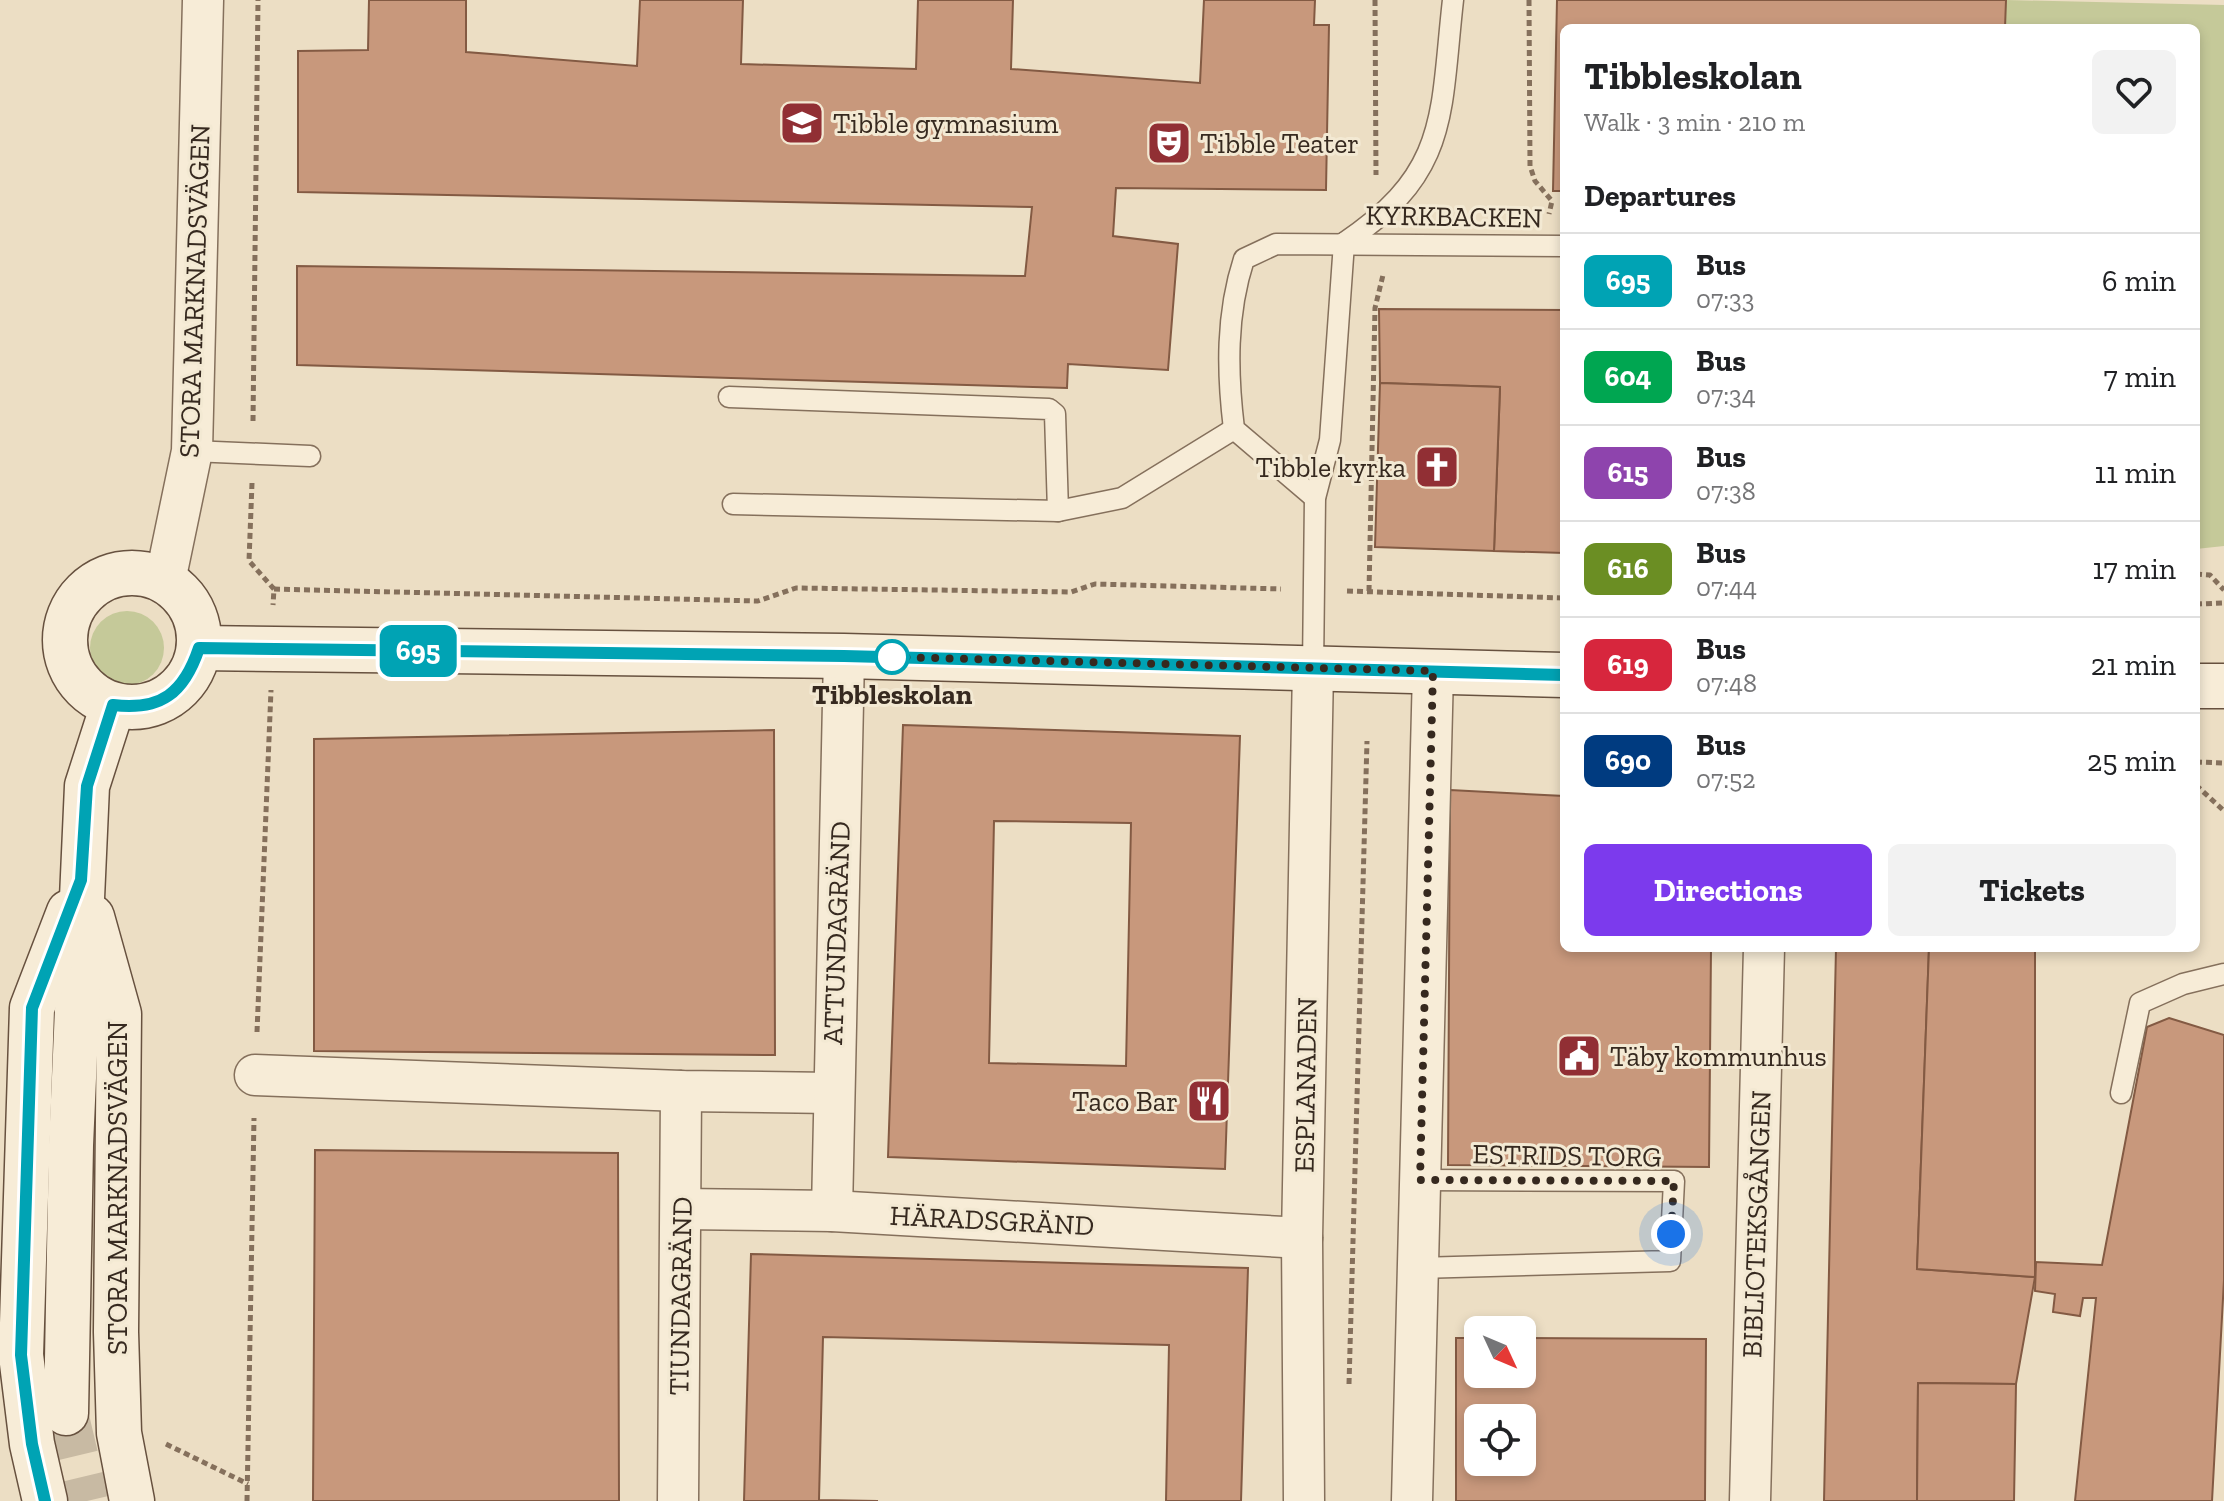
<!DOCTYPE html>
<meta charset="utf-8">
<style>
body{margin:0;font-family:"Zilla Slab",serif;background:#f2f2f2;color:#202124;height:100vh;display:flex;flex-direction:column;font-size:30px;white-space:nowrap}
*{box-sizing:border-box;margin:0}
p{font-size:26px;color:#757577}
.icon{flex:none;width:44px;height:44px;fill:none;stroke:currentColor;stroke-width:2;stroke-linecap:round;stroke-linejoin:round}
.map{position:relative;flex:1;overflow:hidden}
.drawer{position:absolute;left:1560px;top:24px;width:640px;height:928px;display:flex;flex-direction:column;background:#fff;border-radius:12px;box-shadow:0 4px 12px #0003}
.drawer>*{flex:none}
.badge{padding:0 16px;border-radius:12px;font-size:28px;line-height:52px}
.needle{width:52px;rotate:134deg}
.fabs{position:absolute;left:1464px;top:1316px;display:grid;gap:16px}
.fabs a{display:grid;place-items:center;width:72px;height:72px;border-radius:12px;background:#fff;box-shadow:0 4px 12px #0003;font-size:40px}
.you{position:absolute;width:40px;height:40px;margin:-20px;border:6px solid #fff;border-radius:50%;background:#1a73e8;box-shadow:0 0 0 12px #1a73e833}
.map>.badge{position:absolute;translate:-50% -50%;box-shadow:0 0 0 4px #fff}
h2{padding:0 24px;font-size:30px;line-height:72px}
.round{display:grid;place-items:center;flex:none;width:84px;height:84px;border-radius:12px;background:#f2f2f2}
.headline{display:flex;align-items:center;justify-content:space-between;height:136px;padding:0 24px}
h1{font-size:38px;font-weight:800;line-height:60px}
.button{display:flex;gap:16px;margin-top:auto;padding:16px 24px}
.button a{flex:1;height:92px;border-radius:12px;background:#7c3aed;color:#fff;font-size:32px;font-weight:800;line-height:92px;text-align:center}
.button a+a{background:#f2f2f2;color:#202124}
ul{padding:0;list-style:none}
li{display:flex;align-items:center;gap:24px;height:96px;padding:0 24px;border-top:2px solid #e0e0e0}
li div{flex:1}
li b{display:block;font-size:30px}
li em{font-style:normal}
li .badge{min-width:88px;font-weight:700;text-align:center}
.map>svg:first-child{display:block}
.green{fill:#c5c999}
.building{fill:#c8987c;stroke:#835a43;stroke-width:2;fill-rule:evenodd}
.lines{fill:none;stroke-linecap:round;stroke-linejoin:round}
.secondary-tunnel{stroke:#c8baa3;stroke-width:44;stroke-dasharray:44 22;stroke-linecap:butt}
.lane-casing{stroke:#85705c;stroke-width:23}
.street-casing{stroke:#85705c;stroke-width:43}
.secondary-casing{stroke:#67513f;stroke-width:47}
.path{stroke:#85705c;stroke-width:5;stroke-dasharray:6 4;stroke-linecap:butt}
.lane{stroke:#f7ecd7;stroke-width:20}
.street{stroke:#f7ecd7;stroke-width:40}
.secondary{stroke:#f7ecd7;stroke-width:44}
.line-casing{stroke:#fff;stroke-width:18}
.line{stroke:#00a3b4;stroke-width:12}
.walk{stroke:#36291f;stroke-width:8;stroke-dasharray:0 14.4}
.stop-dot{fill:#fff;stroke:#00a3b4;stroke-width:4}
.labels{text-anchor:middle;stroke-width:6;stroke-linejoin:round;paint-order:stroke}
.poi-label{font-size:28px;fill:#36291f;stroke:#f3e9d3;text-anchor:start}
.street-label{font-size:28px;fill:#36291f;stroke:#f3e9d3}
.stop-label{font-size:28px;font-weight:bold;fill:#36291f;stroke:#f3e9d3}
</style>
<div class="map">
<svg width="2224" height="1501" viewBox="0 0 2224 1501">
<rect width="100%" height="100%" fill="#ecdec4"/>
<g class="green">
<path d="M2006 0 2224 5V546L2196 549V28H2005Z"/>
<circle cx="127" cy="648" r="37"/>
</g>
<g class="building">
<path d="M369 0H466V52L637 66 640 0H743L741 64 916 69 918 0H1013L1011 69 1200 83 1204 0H1315L1314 25H1329L1326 190 1116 188 1113 236 1178 244 1168 370 1068 364 1067 388 297 365V266L1025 276 1032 207 298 192V51L368 50Z"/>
<path d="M1557 0H2006L2005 28H1564V191H1553Z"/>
<path d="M1379 309 1564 310V553L1494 551 1500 387 1380 383Z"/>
<path d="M1380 383 1500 387 1494 551 1375 547Z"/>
<path d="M903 725 1240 736 1225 1169 888 1157ZM994 821 1131 823 1126 1066 989 1063Z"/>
<path d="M774 730 775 1055 314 1051V739Z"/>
<path d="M1450 790 1564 796V948H1711L1709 1167 1448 1165Z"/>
<path d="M1836 948H1929L1917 1269 2035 1277 2016 1384 1918 1383 1917 1501H1824Z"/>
<path d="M1929 948H2035V1277L1917 1269Z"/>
<path d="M2169 1018 2224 1035V1280L2212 1501H2075L2096 1298H2083L2080 1316 2053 1312 2055 1294 2035 1291 2036 1262 2102 1265 2147 1027Z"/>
<path d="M315 1150 618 1153 619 1501H313Z"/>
<path d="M751 1254 1248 1268 1241 1501H1166L1169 1345 823 1337 819 1500 878 1501H744Z"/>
<path d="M1456 1338H1478V1374H1522V1338L1706 1339 1705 1501H1456ZM1478 1418H1522V1462H1478Z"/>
<path d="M1918 1383 2016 1384 2014 1501H1917Z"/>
</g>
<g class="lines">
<path class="secondary-tunnel" d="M66 1413 87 1501"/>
<g class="lane-casing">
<g id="lane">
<path d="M1344 243C1450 172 1440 115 1453 0"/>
<path d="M729 397 1049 409 1055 414 1058 511"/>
<path d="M192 451 310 456"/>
<path d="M1315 498 1234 429C1227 372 1226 314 1244 259L1276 244 1564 246"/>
<path d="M733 504 1058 511 1122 498 1234 429"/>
<path d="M1313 669 1315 498 1330 440 1344 243"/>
<path d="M2121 1093 2140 1003 2183 984 2224 974"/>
<path d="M1418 1268 1670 1261 1674 1181 1420 1180"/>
</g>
</g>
<g class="street-casing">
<g id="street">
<path d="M165 581 192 451 203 0"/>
<path d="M255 1075 681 1091 832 1093"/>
<path d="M681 1209 832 1211 1302 1238"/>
<path d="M832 1211 844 656"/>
<path d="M678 1501 681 1091"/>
<path d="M1304 1501 1302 1238 1313 669"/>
<path d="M1412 1501 1433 671"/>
<path d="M1750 1501 1764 948"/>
</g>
</g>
<g class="secondary-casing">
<g id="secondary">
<circle cx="132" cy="640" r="67"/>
<path d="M199 648 844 656 1564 675"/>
<path d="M2196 686H2224"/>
<path d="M92 917 119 1014 116 1332 119 1433 132 1501"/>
<path d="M66 1413 71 1145 87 786 113 705"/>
<path d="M45 1501 32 1444 21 1355 32 1008 69 912"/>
</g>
</g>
<g class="path">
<path d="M1375 0 1376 175"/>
<path d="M1529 0 1530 166 1535 181 1552 201 1549 214"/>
<path d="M253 421 258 0"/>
<path d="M252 483 249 561 274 589 273 605"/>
<path d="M2196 574 2210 575 2224 590"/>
<path d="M274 589 758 601 796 588 1071 592 1095 584 1281 589"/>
<path d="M1347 591 1564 598"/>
<path d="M1369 591 1375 308 1383 275"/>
<path d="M2196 604 2224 603"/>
<path d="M2196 762 2224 763"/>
<path d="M2196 785 2224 811"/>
<path d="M257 1032 271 690"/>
<path d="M1349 1384 1367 741"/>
<path d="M166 1444 248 1484"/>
<path d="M247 1501 254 1118"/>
</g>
<use href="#lane" class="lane"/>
<use href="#street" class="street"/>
<use href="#secondary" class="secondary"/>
</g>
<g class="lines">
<g class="line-casing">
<path id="line" d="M45 1501 32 1444 21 1355 32 1008 81 880 87 786 113 705C161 711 184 693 199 648L844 656 1564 675"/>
</g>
<use href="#line" class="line"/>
<path class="walk" d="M892 657 1433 671 1420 1180 1674 1181 1671 1234"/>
</g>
<defs>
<g id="school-square" transform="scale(2.3)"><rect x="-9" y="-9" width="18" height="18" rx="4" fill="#912f34" stroke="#f3e9d3"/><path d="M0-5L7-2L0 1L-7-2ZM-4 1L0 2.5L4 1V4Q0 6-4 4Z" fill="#fff"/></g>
<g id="theatre-square" transform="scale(2.3)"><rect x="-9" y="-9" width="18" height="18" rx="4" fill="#912f34" stroke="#f3e9d3"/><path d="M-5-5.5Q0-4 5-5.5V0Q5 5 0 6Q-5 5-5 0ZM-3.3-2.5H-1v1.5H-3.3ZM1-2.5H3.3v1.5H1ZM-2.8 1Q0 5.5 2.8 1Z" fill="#fff"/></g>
<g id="church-square" transform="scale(2.3)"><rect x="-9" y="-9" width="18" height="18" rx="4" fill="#912f34" stroke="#f3e9d3"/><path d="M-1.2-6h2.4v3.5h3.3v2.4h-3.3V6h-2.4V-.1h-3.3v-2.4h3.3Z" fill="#fff"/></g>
<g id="civic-square" transform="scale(2.3)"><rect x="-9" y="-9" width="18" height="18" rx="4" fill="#912f34" stroke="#f3e9d3"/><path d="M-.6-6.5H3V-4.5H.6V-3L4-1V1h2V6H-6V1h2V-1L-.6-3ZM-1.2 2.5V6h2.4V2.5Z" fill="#fff"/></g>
<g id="restaurant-square" transform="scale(2.3)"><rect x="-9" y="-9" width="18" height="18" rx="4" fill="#912f34" stroke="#f3e9d3"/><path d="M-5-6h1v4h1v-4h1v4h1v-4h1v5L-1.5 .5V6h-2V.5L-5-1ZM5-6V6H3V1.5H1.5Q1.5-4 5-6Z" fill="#fff"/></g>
</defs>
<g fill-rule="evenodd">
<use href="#school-square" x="802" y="123"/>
<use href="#theatre-square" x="1169" y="143"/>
<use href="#church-square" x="1437" y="467"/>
<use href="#civic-square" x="1579" y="1056"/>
<use href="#restaurant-square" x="1209" y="1101"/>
</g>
<circle class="stop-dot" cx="892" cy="657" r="16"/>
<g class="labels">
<g class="poi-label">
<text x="833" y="133">Tibble gymnasium</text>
<text x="1200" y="153">Tibble Teater</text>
<text x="1406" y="477" text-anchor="end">Tibble kyrka</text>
<text x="1610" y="1066">Täby kommunhus</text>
<text x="1178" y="1111" text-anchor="end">Taco Bar</text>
</g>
<g class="street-label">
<text transform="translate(1454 216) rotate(1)" y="10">KYRKBACKEN</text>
<text transform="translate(194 291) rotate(-88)" y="10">STORA MARKNADSVÄGEN</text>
<text transform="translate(836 933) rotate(-88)" y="10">ATTUNDAGRÄND</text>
<text transform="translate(1305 1085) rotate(-89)" y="10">ESPLANADEN</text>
<text transform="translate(1567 1155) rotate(1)" y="10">ESTRIDS TORG</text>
<text transform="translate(117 1188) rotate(-90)" y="10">STORA MARKNADSVÄGEN</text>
<text transform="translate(992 1220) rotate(3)" y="10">HÄRADSGRÄND</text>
<text transform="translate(1756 1224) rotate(-88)" y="10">BIBLIOTEKSGÅNGEN</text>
<text transform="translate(680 1296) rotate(-89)" y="10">TIUNDAGRÄND</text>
</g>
<g class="stop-label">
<text x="892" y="704">Tibbleskolan</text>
</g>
</g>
</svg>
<div class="fabs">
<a><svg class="needle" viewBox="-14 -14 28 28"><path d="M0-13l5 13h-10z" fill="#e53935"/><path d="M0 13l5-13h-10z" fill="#757577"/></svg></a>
<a><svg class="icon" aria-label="locate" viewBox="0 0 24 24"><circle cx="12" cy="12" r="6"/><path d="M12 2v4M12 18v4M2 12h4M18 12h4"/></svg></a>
</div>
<div class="you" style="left:1671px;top:1234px"></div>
<b class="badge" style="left:418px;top:651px;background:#00a3b4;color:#fff">695</b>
<section class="drawer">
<div class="headline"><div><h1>Tibbleskolan</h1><p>Walk · 3 min · 210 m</p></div><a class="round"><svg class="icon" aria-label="heart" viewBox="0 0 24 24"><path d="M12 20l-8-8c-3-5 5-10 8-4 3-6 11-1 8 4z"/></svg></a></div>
<h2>Departures</h2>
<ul>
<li><span class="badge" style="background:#00a3b4;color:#fff">695</span><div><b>Bus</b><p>07:33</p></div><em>6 min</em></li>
<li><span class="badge" style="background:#00a651;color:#fff">604</span><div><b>Bus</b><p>07:34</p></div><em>7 min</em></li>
<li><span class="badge" style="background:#8e44ad;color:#fff">615</span><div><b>Bus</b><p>07:38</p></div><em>11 min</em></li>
<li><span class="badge" style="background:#6b8e23;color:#fff">616</span><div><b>Bus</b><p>07:44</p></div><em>17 min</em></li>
<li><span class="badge" style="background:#d7263d;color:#fff">619</span><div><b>Bus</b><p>07:48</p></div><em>21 min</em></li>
<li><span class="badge" style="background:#003b80;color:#fff">690</span><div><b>Bus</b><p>07:52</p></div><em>25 min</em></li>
</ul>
<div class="button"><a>Directions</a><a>Tickets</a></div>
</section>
</div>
